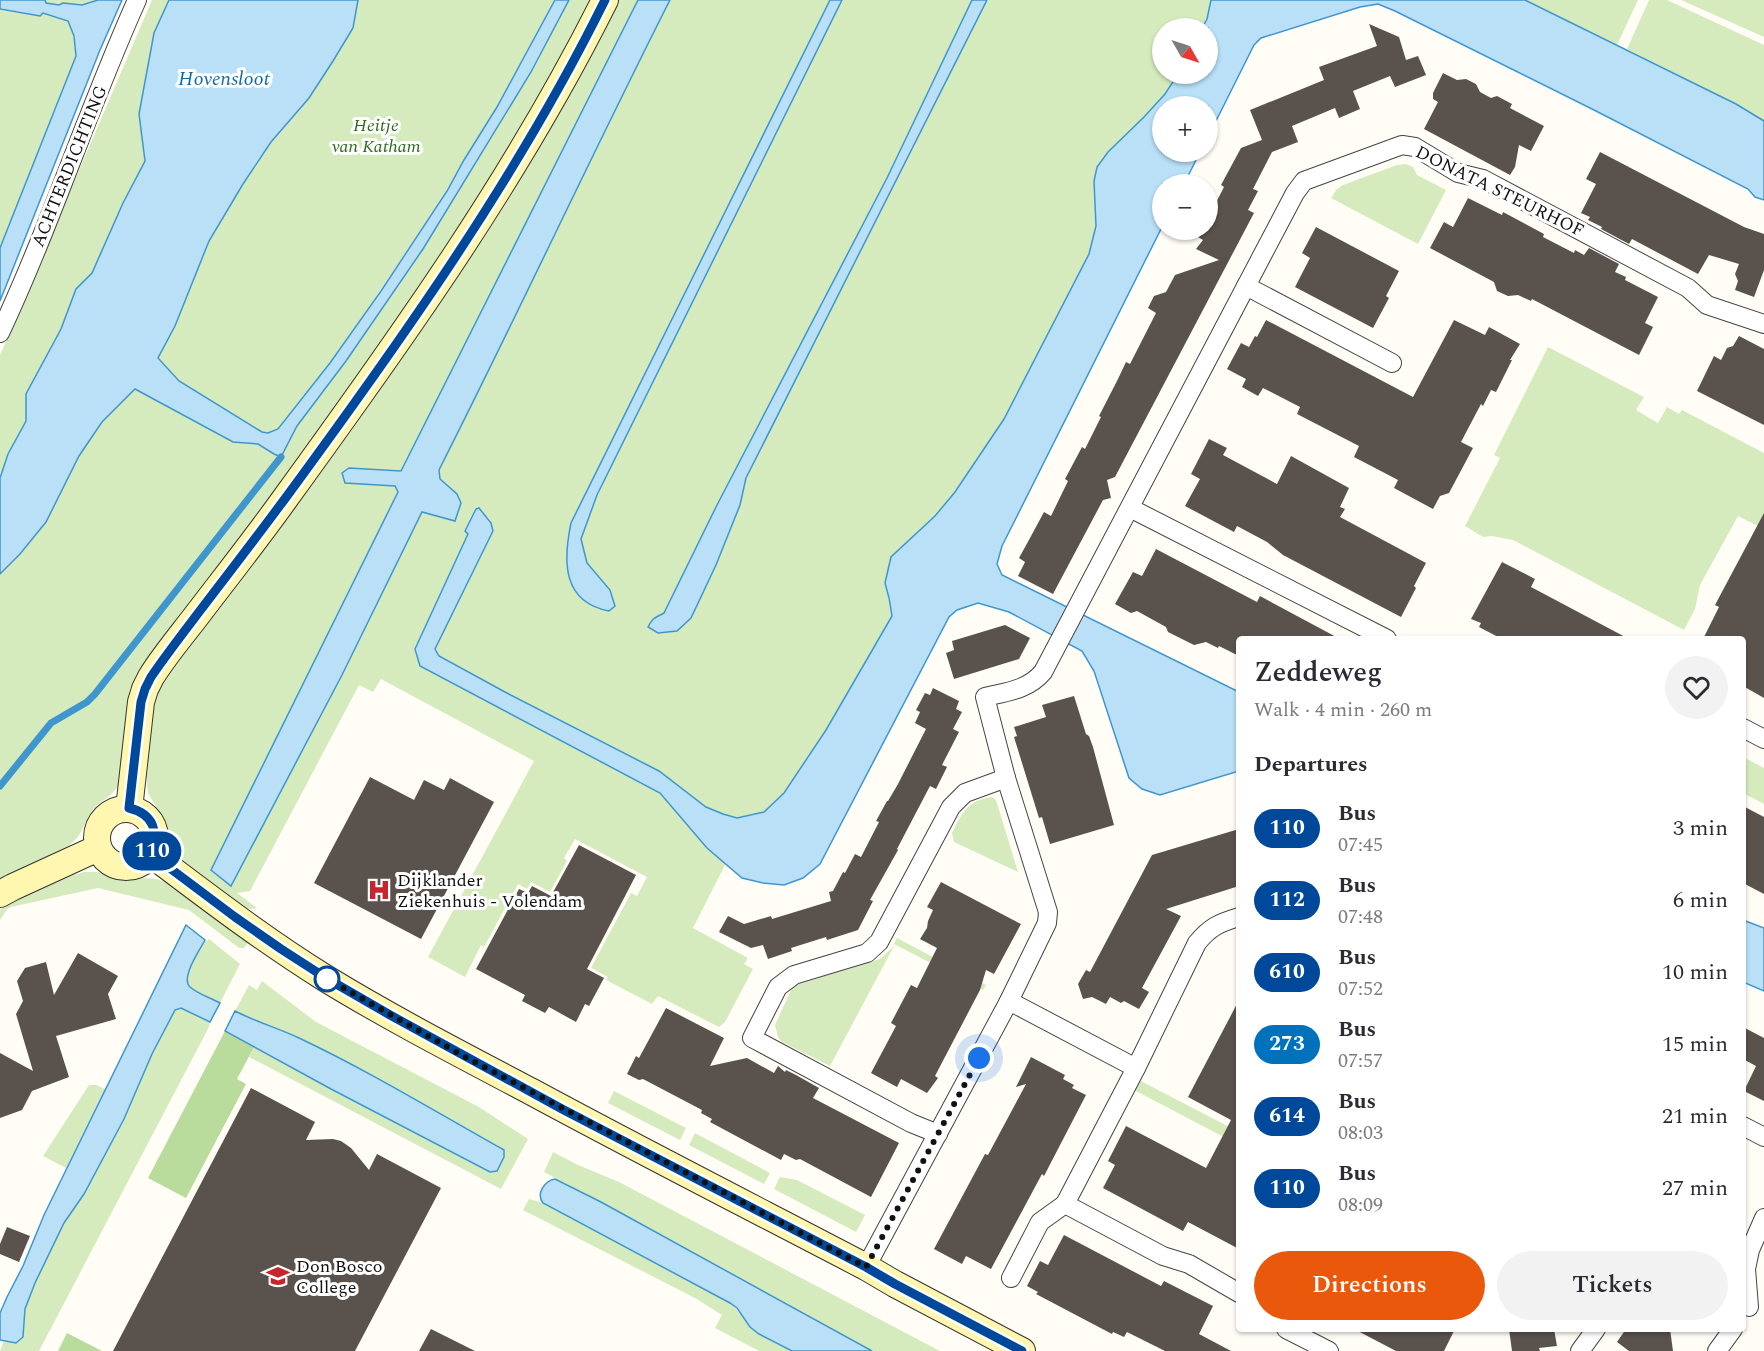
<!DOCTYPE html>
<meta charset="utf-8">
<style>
body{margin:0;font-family:Spectral,serif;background:#f2f2f3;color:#2b2b33;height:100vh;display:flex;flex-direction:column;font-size:22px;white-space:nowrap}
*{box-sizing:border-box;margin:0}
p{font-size:20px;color:#7c7c81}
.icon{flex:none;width:33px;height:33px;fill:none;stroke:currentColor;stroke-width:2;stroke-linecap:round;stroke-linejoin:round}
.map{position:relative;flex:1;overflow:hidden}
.panel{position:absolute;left:1236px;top:636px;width:510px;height:696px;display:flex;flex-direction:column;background:#fff;border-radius:6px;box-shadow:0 2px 4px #0004}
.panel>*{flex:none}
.badge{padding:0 12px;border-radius:20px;font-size:21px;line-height:39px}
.needle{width:39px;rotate:129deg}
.buttons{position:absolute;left:1152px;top:18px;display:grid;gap:12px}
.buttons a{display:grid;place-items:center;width:66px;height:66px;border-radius:50%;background:#fff;box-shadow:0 2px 4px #0004;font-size:30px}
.you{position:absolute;width:30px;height:30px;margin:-15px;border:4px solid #fff;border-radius:50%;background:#1a73e8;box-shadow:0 0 0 9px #1a73e833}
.map>.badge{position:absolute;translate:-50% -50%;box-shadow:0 0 0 3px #fff}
h2{padding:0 18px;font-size:22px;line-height:54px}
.round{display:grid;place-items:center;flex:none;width:63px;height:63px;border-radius:32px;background:#f2f2f3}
.headline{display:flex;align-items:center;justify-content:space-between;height:102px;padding:0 18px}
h1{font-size:28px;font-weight:600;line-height:45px}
.button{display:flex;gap:12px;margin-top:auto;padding:12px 18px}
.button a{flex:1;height:69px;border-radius:36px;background:#ea580c;color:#fff;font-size:24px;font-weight:600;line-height:69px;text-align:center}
.button a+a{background:#f2f2f3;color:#2b2b33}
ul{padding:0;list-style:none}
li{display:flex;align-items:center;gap:18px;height:72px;padding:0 18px}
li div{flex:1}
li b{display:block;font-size:22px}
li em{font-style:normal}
li .badge{min-width:66px;font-weight:700;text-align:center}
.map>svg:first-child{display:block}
.green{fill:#d5ebbd}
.forest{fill:#b9dc9c}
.water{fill:#b9e0f7;stroke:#3f96cf;stroke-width:1.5}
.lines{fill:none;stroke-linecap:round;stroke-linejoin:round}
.stream{stroke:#3f96cf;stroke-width:7}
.building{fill:#5a524d}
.street-casing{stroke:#444;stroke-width:20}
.secondary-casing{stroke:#333;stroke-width:28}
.street{stroke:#fff;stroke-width:18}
.secondary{stroke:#fff6b0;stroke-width:26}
.line-casing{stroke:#fff;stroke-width:14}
.line{stroke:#004899;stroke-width:9}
.walk{stroke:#111;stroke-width:6;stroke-dasharray:0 10.8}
.stop-dot{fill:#fff;stroke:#004899;stroke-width:3}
.labels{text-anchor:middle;stroke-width:6;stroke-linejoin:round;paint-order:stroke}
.park-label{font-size:18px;font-style:italic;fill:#2f6b1f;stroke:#fff}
.street-label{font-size:18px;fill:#111;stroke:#fff}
.poi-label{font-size:18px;fill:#111;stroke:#fff;text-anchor:start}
.water-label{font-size:20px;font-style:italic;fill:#1768a6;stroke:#fff}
</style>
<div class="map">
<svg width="1764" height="1351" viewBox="0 0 1764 1351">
<rect width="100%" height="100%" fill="#fffdf5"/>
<g class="green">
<path d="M45 0H98L82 5 63 3 59 5 46 3Z"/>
<path d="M152 0H280L0 537V355Z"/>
<path d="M358 0H555C544 23 531 46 519 68 449 196 363 314 281 434L262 433 231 414 179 381 158 358 209 241 243 184 271 142 353 28Z"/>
<path d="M569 0H592L544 90 450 244 302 457 136 675 129 693 118 786C112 796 102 800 94 808 86 817 84 831 75 840 62 855 20 869 0 878V574L20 554 79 456 102 422 135 389 233 442 258 444 274 454 281 457 297 426 346 361 423 249 531 72Z"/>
<path d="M618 0H638L401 471 349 468 345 483 395 486 398 492 212 870 230 885 342 675 422 512 454 521 457 494 440 479 439 470C518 314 591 156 670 0H830L571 523 567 541V563L615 606 610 590 587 563 581 539 597 495 842 0H972L887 178 716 507 664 613C656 617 651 618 649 627L658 633 716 565 740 505 746 478 987 0H1211L1207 19 1202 28H1162V74H1178L1165 94 1144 117 1094 181 1096 226 1089 254 1004 419 955 492 935 516 885 583 892 616 883 632 826 730 784 793 764 812 737 818 723 814 706 807 659 771 505 692 439 656 435 649 493 531 476 509 465 531 468 534 415 648 420 666 660 793 707 848 726 863 693 928 748 958 744 964 753 969 725 1022 719 1027 658 996 652 1004 606 980 608 977 591 968 631 893 637 896 647 877 575 839 564 858 567 861 550 892 531 882 527 889 518 884 484 947 481 945 465 977 428 957 534 761 381 679 373 692 359 685 250 891 237 893 257 908 251 909 244 908 178 860 172 848 166 823 148 793 146 774 153 709 156 696 164 680C215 607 272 539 325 467 362 418 396 366 431 315 499 213 565 110 618 0Z"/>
<path d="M1525 0H1638L1617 45Z"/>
<path d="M1649 0H1667L1764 45V121L1736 104 1627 49Z"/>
<path d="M1681 0H1764V37Z"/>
<path d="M0 10 40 16 42 13 68 21 74 36 76 57 0 248Z"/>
<path d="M1406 164 1413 167 1417 175 1446 190 1418 244 1331 198 1337 189 1343 185 1397 165Z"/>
<path d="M1548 347 1644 397 1636 410 1658 423 1667 407 1679 414 1682 410 1764 453V529L1738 516 1700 585 1695 609 1684 630 1513 540 1492 536 1483 537 1465 526 1500 458 1494 455Z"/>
<path d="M1743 757 1764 768V804L1743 793Z"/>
<path d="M992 797 996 800 1018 872 954 842 952 833C963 812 966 801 992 797Z"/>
<path d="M84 872H98L125 881 146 878 157 879 167 883 191 898 250 940 244 948H239L189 910 98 888 11 907 7 909 0 920V910L8 903 70 876Z"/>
<path d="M897 938 986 985 983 990 894 944Z"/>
<path d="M209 939 240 964 220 1003C211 998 198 994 190 987 181 978 200 950 205 940L207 941Z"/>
<path d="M894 946 830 1066 782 1042 778 1037 775 1025 793 986 880 959Z"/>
<path d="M262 981 316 1022 479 1107 528 1139 501 1189 249 1057 254 1047 331 1089 490 1172 400 1092 366 1072 235 1011 249 985 257 990Z"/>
<path d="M177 1008H181L210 1022 209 1027 39 1351H0L4 1341 16 1343 24 1332 25 1309 35 1283 64 1223 84 1194 124 1119 152 1054 175 1010Z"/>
<path d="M1139 1080 1237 1131 1239 1145 1134 1090Z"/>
<path d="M89 1085H96L107 1090 68 1169 43 1156Z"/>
<path d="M614 1091 686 1128 680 1140 608 1103Z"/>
<path d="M695 1133 770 1173 764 1184 689 1145Z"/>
<path d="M553 1152 578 1165 619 1182 940 1351H872L601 1202 544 1172Z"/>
<path d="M780 1177 797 1180 865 1215 856 1232 774 1189Z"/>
<path d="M529 1199 543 1203 730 1303C739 1310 744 1321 753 1329 764 1339 779 1345 792 1351H759L715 1328 722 1315 695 1298 523 1210Z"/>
</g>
<g class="forest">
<path d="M225 1031 254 1047 237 1079 246 1084 186 1198 148 1178Z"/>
<path d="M67 1333 102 1351H58Z"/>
</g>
<g class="water">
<path d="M0 0H45L46 3 59 5 63 3 82 5 98 0H122L100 50 0 301V248L76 56 74 36 68 21 43 13 40 16 0 9Z"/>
<path d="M169 0H358L353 28 333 61 309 98 271 142 243 184 209 241 175 326 158 358 179 381 262 432 268 433 278 429 330 363 381 291 447 191 464 160 497 107 555 0H569L531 72 423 249 346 361 297 426 281 457 274 454 258 444 233 442 135 389 102 422 79 456 46 522 20 554 0 574V478L8 454 26 421V394L61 329 76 289 92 273 123 203 145 161 139 114 154 33Z"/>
<path d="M638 0H670C591 156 518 314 439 470L440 479 457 494 461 503 455 521 422 512 342 675 231 886 211 870 398 492 395 486 345 483 342 473 349 468 401 471Z"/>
<path d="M830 0H842L597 495 581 539 587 563 610 590 615 606 609 611C562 602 563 561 571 523Z"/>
<path d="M972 0H987L746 478 740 505 716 565 691 618 677 631 658 633 648 627C653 617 655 618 664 613L716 507 887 178Z"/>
<path d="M1211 0H1525L1736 104 1764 121V200L1755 197 1748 189 1594 110 1395 11 1378 4 1360 7 1261 38 1254 45 1208 137V106H1162V152H1200L1184 184H1162V227L1002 546 997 564 1002 575 1239 692V771L1160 795 1142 789 1129 778 1094 671 1082 651 1009 612 978 603 957 610 949 617 820 864 803 878 784 885 763 883 742 878 707 848 660 793 420 666 415 649 468 534 465 531 476 509 479 508 491 523 493 531 435 649 439 656 505 692 659 771 706 807 723 814 737 818 764 812 784 793 826 730 892 616 889 598 885 583 891 557 935 516 955 492 1004 419 1089 254 1096 226 1094 181 1097 167 1108 152 1144 117 1165 94 1178 74H1208V28H1202L1207 19Z"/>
<path d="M1743 920 1764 928V991L1743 982Z"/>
<path d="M186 925 205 940C200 950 180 978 190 987 198 994 211 998 220 1003L210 1022 181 1008 175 1010 152 1054 124 1119 84 1194 64 1223 35 1283 25 1309 23 1337 16 1343 0 1340V1313L7 1297 23 1266 44 1215Z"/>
<path d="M235 1011C256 1022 278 1028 299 1038 369 1071 436 1112 504 1150V1157L497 1171 490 1172 331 1089 225 1031Z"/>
<path d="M555 1179 601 1202 872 1351H792L759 1334 750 1327 737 1308 730 1303 543 1203C536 1194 544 1181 555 1179Z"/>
</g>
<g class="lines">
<path class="stream" d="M0 786 51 723 87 702 95 694 281 457"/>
</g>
<g class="building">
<path d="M1369 24 1399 37 1406 60 1418 56 1426 75 1395 87 1390 76 1353 91 1360 109 1339 118 1335 108 1292 126 1298 142 1272 152 1253 189 1258 191 1248 210 1254 213 1115 477 1107 480 1111 498 1103 500 1053 594 1018 576 1025 562 1019 558 1030 538 1044 512 1051 516 1068 481 1065 479 1082 447 1085 449 1101 417 1099 416 1117 381 1126 362 1130 364 1156 313 1148 308 1154 296 1166 292 1175 275 1219 260 1196 249 1203 240 1198 237 1201 230H1208V218L1224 187 1221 185 1241 148 1262 140 1250 110 1324 80 1319 67 1377 46Z"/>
<path d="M1443 73 1457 80 1466 79 1476 84 1480 92 1491 98 1497 96 1512 104 1510 108 1544 126 1531 151 1519 145 1515 167 1510 175 1424 129 1438 102 1433 99V93Z"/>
<path d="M1600 152 1744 227 1764 234V270L1754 297 1735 290 1738 281 1735 274 1739 264 1709 255 1698 274 1632 239 1629 244 1601 229 1602 227 1588 220 1590 217 1581 213 1596 184 1586 179Z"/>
<path d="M1468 198 1502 215 1503 212 1544 234 1543 237 1574 253 1575 250 1584 255 1589 248 1619 264 1615 272 1626 277 1625 280 1658 297 1645 323 1653 327 1639 355 1532 299 1531 301 1518 295 1508 296 1497 291 1494 282 1430 248 1444 222 1453 227Z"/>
<path d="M1316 227 1399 271 1386 296 1389 298 1373 328 1295 287 1310 258 1302 253Z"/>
<path d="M1266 320 1413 397 1454 320 1485 335 1489 327 1520 344 1510 360H1512L1496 392 1491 390 1483 406 1481 404 1461 442 1473 448 1449 493 1440 496 1433 509 1394 488 1398 480 1354 457 1359 446 1297 414 1300 407 1263 388 1258 396 1242 387 1246 379 1227 369 1241 343 1249 347 1255 336 1257 337Z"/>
<path d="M1739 336 1764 349V425L1697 391 1714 356 1721 360 1727 348 1733 346Z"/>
<path d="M1209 439 1227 448 1223 455 1277 484 1291 456 1349 488 1340 507 1345 509 1340 517 1426 563 1414 586 1416 588 1401 617 1283 555 1267 542 1237 526 1234 532 1185 506 1200 479 1191 474Z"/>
<path d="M1764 513V698L1743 686V639H1703L1719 607 1715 605Z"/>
<path d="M1156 549 1257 602 1260 596 1340 639H1239V656L1219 646 1218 648 1206 642 1194 645 1168 632 1166 627 1137 611 1131 613 1115 604 1133 572 1142 576Z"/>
<path d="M1502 562 1535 579 1531 587 1629 639H1502L1479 627 1481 623 1471 619Z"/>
<path d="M1005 625 1030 638 1019 659 954 679 946 653 954 650 952 641Z"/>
<path d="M933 688 959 701 956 709 962 712 953 729 959 732 942 765 947 767 936 789 930 786 897 849 898 850 870 900 873 901 858 930 827 940 826 937 791 948 792 951 768 959 763 945 751 948 719 932 728 916 744 924 771 916 772 919 831 901 829 892 833 891 843 872 845 873 855 854 861 857 879 822 876 821 887 801H888L898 784 926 729 915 723 920 712 916 710 925 693 930 695Z"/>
<path d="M1074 696 1086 734 1089 736 1093 747 1114 825 1050 844 1042 817 1039 818 1014 737 1017 736 1014 727 1046 717 1042 705Z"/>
<path d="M370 777 414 800 424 780 444 790 450 778 494 802 421 939 314 883Z"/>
<path d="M1743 806 1764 817V894L1743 883Z"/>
<path d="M1239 829V886L1166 909 1181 916 1142 988 1149 992 1139 1009 1124 1001 1121 1003 1110 997 1106 1004 1092 997 1083 999 1078 984 1086 970 1090 972 1152 855Z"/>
<path d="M579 845 636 875 587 969 604 978 589 1006 585 1004 576 1022 549 1007 545 1013 522 1001 525 995 476 969 519 889 528 893 532 886 551 896Z"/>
<path d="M941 882 1021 924 994 974 986 970 980 990 935 1076 938 1078 927 1093 901 1079 897 1087 871 1073 896 1026 891 1023 911 985 917 988 937 948 920 939 927 928 928 921 933 910 927 907Z"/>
<path d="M78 953 118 976 108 994 116 1019 56 1036 69 1077 32 1091 22 1110 0 1118V1053L33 1071 16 1014 23 1001 17 981 25 968 46 962 54 995Z"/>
<path d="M1239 1000V1249L1188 1222 1183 1231 1103 1188 1115 1165 1108 1161 1126 1126 1206 1168 1231 1120 1188 1097Z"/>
<path d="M666 1008 724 1038 710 1066 747 1058 774 1073 778 1066 785 1072 786 1070 796 1075 819 1088 813 1098 899 1143 871 1197 800 1159 796 1160 784 1154 781 1160 710 1122 712 1119 701 1113 702 1110 643 1079 639 1080 627 1074 636 1056 639 1058Z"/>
<path d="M1743 1027 1764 1038V1101L1744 1091 1756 1066 1743 1059Z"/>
<path d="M1031 1057 1065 1075 1063 1079 1074 1085 1072 1088 1086 1095 1044 1176 1042 1174 991 1269 966 1256 962 1264 934 1249 985 1154 988 1155 1026 1084 1016 1087Z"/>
<path d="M251 1088 315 1122 306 1140 333 1139 341 1141 351 1148 369 1170 377 1154 441 1188 355 1351H113Z"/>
<path d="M7 1227 30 1236 19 1262 0 1254V1244Z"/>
<path d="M1064 1235 1161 1286 1164 1281 1213 1306 1199 1334 1231 1351H1165L1127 1332 1124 1337 1113 1332 1112 1334 1036 1294 1038 1292 1027 1286 1040 1261 1048 1265Z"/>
<path d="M431 1329 475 1351H419Z"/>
<path d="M1354 1329H1455L1444 1351H1396Z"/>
<path d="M1509 1329H1554L1557 1346 1539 1348 1540 1351H1512Z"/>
<path d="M1626 1329H1670L1673 1351H1629L1617 1342Z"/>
</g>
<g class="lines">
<g class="street-casing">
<g id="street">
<path d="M1246 286 1392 363"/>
<path d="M0 333C51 224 88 109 137 0"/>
<path d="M1130 508 1387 639"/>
<path d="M1743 728 1764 739"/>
<path d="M1009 1001 1136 1068 1065 1204 1163 1256 1189 1264 1239 1293"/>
<path d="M1136 1068 1197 943C1210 927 1219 923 1239 917"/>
<path d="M1743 1126 1764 1137"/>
<path d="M938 1134 911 1123 752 1038 778 987 794 975 867 953 879 942 951 807 965 793 1006 778"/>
<path d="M866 1267 1009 1001 1047 923 1048 912 1006 778 985 697C1006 692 1028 690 1043 672L1295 193 1304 181 1402 145 1415 147 1458 173 1483 179 1688 288 1707 305 1764 324"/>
<path d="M1011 1278 1040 1222 1065 1204"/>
<path d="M1749 1307 1746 1269 1750 1250 1764 1218"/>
<path d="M1286 1329 1329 1351"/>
<path d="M1580 1351 1596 1329"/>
<path d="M1717 1351 1733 1329"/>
</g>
</g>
<g class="secondary-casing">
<g id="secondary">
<circle cx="126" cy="838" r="29"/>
<path d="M129 809 141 702 145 689 151 677C164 656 181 636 197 615 226 577 256 539 284 500 401 339 516 178 605 0"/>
<path d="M151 854C208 897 264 940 325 978 392 1019 462 1055 532 1092 643 1152 755 1209 866 1267L895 1284 1022 1351"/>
<path d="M0 894 13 887 98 848"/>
</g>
</g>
<use href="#street" class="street"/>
<use href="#secondary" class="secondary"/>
</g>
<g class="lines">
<g class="line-casing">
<path id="line" d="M605 0C518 176 403 338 287 496 258 535 229 573 199 612 183 633 166 655 151 677L145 689 141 702 129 808C154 814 159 832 151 854L235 917 281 949 326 978 390 1015 562 1109 866 1267 895 1284 1022 1351"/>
</g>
<use href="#line" class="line"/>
<path class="walk" d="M327 979 326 978 467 1058 866 1267 979 1058"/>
</g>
<defs>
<g id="hospital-bare" transform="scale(1.8)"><path d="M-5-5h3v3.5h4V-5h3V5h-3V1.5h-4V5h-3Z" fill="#c4262e" stroke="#fff" stroke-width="2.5" paint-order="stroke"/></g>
<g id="school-bare" transform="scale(1.8)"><path d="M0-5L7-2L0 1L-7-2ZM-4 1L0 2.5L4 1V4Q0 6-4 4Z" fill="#c4262e" stroke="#fff" stroke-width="2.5" paint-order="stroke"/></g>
</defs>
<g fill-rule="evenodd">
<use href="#hospital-bare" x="379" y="890"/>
<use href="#school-bare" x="278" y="1276"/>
</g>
<circle class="stop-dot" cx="327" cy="979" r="12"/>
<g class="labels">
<g class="park-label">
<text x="376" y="131">Heitje<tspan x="376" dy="21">van Katham</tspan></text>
</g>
<g class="street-label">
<text transform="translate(69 166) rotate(-68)" y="6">ACHTERDICHTING</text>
<text transform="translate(1500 191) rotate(26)" y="6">DONATA STEURHOF</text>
</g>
<g class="poi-label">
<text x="397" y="886">Dijklander<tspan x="397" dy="21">Ziekenhuis - Volendam</tspan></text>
<text x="296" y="1272">Don Bosco<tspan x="296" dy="21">College</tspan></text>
</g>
<g class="water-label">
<text x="224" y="85">Hovensloot</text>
</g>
</g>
</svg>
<div class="buttons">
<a><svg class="needle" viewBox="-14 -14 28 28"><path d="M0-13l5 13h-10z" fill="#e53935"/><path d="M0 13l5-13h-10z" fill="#7c7c81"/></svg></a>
<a>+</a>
<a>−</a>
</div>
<div class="you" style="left:979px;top:1058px"></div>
<b class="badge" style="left:152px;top:851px;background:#004899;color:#fff">110</b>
<section class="panel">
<div class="headline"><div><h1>Zeddeweg</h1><p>Walk · 4 min · 260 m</p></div><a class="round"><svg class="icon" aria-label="heart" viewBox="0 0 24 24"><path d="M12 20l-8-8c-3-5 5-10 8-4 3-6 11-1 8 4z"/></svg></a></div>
<h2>Departures</h2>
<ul>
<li><span class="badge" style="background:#004899;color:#fff">110</span><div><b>Bus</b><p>07:45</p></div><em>3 min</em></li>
<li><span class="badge" style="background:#004899;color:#fff">112</span><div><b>Bus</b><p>07:48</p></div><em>6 min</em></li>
<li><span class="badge" style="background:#004899;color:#fff">610</span><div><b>Bus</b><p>07:52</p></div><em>10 min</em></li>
<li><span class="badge" style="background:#0072bc;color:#fff">273</span><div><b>Bus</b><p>07:57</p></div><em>15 min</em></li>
<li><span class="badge" style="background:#004899;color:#fff">614</span><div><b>Bus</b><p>08:03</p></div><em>21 min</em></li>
<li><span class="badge" style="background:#004899;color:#fff">110</span><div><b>Bus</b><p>08:09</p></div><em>27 min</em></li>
</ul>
<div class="button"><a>Directions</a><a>Tickets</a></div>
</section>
</div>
